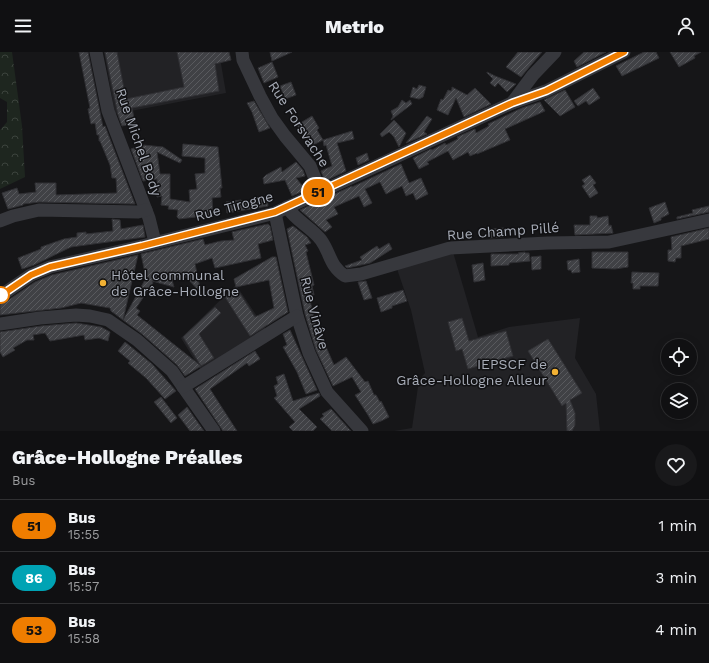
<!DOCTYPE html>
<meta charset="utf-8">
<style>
body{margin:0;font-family:"Work Sans",sans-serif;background:#19191b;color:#f1f3f6;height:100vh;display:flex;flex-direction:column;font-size:15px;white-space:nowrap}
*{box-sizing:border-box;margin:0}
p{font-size:13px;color:#9c9d9f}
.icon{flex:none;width:22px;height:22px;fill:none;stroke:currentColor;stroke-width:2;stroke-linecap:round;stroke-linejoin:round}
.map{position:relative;height:379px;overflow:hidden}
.drawer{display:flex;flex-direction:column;background:#101012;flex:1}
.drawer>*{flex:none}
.badge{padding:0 8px;border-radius:13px;font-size:14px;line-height:26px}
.controls{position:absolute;left:661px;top:287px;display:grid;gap:8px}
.controls a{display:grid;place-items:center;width:36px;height:36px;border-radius:50%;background:#101012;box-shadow:0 2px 10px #0003,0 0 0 1px #303032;font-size:20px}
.map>.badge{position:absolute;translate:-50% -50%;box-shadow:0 0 0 2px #fff}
.round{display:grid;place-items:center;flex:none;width:42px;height:42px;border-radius:21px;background:#19191b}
.summary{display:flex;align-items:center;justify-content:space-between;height:68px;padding:0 12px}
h1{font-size:19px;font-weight:800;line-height:30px}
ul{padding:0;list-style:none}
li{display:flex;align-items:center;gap:12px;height:52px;padding:0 12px;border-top:1px solid #303032}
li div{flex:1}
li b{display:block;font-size:15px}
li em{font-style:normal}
li .badge{min-width:44px;font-weight:700;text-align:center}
header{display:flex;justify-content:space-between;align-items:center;height:52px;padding:0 12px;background:#101012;font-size:18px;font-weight:800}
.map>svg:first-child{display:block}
.built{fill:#222225}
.forest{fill:url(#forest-crowns)}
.building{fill:url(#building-hatch);stroke:#303034}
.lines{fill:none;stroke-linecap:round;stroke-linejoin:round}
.minor{stroke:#37383d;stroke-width:13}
.line-casing{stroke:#fff;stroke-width:9}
.line{stroke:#ef7d00;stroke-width:6}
.poi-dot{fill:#f2b134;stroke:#111113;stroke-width:1.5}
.stop-dot{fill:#fff;stroke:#ef7d00;stroke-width:2}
.labels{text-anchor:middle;stroke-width:3;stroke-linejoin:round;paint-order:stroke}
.street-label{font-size:14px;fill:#a8adb8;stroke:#111113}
.poi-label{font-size:14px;fill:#a8adb8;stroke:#111113;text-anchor:start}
</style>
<header><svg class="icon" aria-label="menu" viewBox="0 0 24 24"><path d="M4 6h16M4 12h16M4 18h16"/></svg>Metrio<svg class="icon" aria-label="person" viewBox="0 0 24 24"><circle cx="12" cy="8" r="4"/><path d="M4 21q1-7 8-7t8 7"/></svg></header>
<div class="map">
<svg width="709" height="379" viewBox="0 0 709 379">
<defs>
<pattern id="forest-crowns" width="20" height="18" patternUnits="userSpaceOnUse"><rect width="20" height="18" fill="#1e261f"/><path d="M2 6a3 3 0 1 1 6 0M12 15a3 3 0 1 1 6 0" fill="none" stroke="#3c433d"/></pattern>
<pattern id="building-hatch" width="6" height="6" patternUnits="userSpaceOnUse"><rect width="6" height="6" fill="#404145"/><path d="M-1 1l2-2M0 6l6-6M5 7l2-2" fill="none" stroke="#595a5e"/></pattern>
</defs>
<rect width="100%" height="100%" fill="#161618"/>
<g class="built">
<path d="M104 0H219L226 41 115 62Z"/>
<path d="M453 200 478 285 509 275 580 266 575 306 596 342 600 379H394L412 376 419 328 425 321 411 258 396 214Z"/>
<path d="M236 233 267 279 202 320 181 286Z"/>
</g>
<path class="forest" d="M0 0H12L22 74 25 125 0 137V78L7 70V50L0 46Z"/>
<g class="building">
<path d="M79 0H88L103 75 105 74 135 152 39 150 23 152V153L8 157 2 141 17 136 19 142 36 140 35 131H56V143L117 141 116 126H112L110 113 100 89H99V83H97L95 71 91 72 88 57 90 56Z"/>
<path d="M105 0H117L126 47 184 35 177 0H229L231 8 215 12 219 39 132 56 135 71 122 74 118 63Z"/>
<path d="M270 0H292L272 9Z"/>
<path d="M518 0H542L521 25 506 15Z"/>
<path d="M584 0H606L577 15 574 9Z"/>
<path d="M644 0H656L659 6 622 24 616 14Z"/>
<path d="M670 0H701L694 4 695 6 679 15Z"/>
<path d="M272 10 278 25 264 31 258 16Z"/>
<path d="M487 20 495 24 516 32 507 40 498 31 495 35 490 31 493 27 487 21Z"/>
<path d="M291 30 296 43 285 47 280 34Z"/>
<path d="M419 33 426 35 423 45 419 47 410 45 413 35 417 37Z"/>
<path d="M452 35 467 43 475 36 491 52 464 65 456 46 448 63 437 58 441 47 443 48 448 38 451 39 452 37Z"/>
<path d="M593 36 600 46 589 53 586 49 578 54 574 49Z"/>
<path d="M565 38 575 55 560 64 544 48Z"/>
<path d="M402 48 406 51 410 48 412 52 391 68 393 64 391 59 398 55Z"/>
<path d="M254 49 270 76 259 80 252 60 247 51Z"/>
<path d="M540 50 545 59 505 77 510 88 477 102V101L470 104 468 100 453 108 448 99 427 110 429 112 419 117 413 106 431 97 432 98 445 91 446 93 458 87 457 85 475 77 476 81 489 74 488 72 522 56Z"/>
<path d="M312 64 319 76 317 78 323 88 311 94 306 84 304 85 297 73Z"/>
<path d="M427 64 432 67 424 80 427 82 406 91Z"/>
<path d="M394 68 406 81 399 95 394 85 389 80 382 85 380 82Z"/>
<path d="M352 79 354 87 337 91 346 119 325 129 321 119 332 114 326 93 324 94 323 88Z"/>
<path d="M183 92 218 95 222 136H220L221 145 212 146 213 163 179 167 177 165 178 158 168 157 169 154 161 153 162 144 157 145V127L143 129 131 97 143 93 163 95 182 108 180 111 157 100 160 122H170V147L190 150 189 138 197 137 195 122 205 121V106L182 104Z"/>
<path d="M367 101 369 108 358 113 356 106Z"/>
<path d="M296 110 303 118 305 124 296 126 306 138 292 144 285 128 264 132 263 126 266 123 281 115 282 120Z"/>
<path d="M401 112 409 131 421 126 428 142 416 148 413 141 406 144 402 134 386 142 380 130 365 137 372 151 364 155 359 144 334 155 338 162 326 168 332 175 325 180 300 158 352 134V135Z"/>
<path d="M590 123 596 131 593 133 598 141 590 146 582 134 585 132 582 128Z"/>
<path d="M267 145 268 154 227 161 226 150 241 148 242 150Z"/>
<path d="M665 150 669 162 661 166V168L654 171 649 156Z"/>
<path d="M709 154V160L677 167V165L693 161 692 158Z"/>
<path d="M590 164H597V166L608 164 609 174 611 173 613 181 575 183 574 173H590Z"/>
<path d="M112 167 120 168 121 177 143 173 145 185 71 195 34 213 22 217 18 206 41 197V195L64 187 77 185V181L86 180V182L113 179Z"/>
<path d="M268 172 270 174 273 188 258 192 261 206 215 216 212 206 195 212 201 241 186 225 172 228 174 235 152 229 153 231 136 256 140 259 137 263 201 314 185 324 177 313 142 282 123 268 146 226 141 202 203 187 205 193 221 189 234 188 232 180Z"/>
<path d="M293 174 307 185 311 191 305 193 308 199 306 200 314 233 312 234 314 243 309 244 317 279H319L334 313 346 305 365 330 368 329 374 343H376L380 350 381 349 389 365 381 369 373 372 368 363 355 343 361 340 352 325 333 334 316 298 305 262 287 177Z"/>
<path d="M504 176V185L490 186V177Z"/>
<path d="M709 176V187L681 194V206H676L675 210 668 209V198H672L671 185Z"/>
<path d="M389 191 392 197 370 211 347 216 345 214 362 208 360 205 377 194 379 197Z"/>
<path d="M525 200V201H529L530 209 509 211V213L491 214V202H519L518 201Z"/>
<path d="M592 200H628V215L615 217 592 216Z"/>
<path d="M138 203 123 268 111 259 110 256 81 251 61 256 0 263V252L4 251 35 230 52 223Z"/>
<path d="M541 204V217L532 218 531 205Z"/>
<path d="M272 205H276L288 260 250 284 225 245 237 237 255 265 274 256 269 228 236 235 234 227Z"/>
<path d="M579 207 580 220 572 221 571 218H568L567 209Z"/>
<path d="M483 211 485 228 474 230 472 213Z"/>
<path d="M632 220 659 221 658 234H640V237H633V231H631Z"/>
<path d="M366 229 372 246 364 248 358 230Z"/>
<path d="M403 238 407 249 392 254V256L381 260 377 246Z"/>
<path d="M215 255 221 261 199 282 214 306 201 314 183 285Z"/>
<path d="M462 266 469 289 506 279 513 304 468 317 462 297 456 299 448 270Z"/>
<path d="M76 271 101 275 110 280 108 289 99 286 85 288 84 283 50 289 45 281 33 283 34 288H27L13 296 15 298 3 305 0 300V280L41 274Z"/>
<path d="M290 278 317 338 306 342 297 320 283 295 287 293 283 282Z"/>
<path d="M548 287 582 341 570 348 575 361V373L572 379H567L566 351 562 354 528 299Z"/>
<path d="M125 290 152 312 176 339 165 347 146 326 128 311 130 309 118 299Z"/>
<path d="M255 299 260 307 249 314 247 311 210 337 237 379H223L195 337Z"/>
<path d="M284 322 293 349 319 341 320 344 299 357 317 375 313 379H293L289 375 295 370 274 346 277 344 274 334 278 332 276 325Z"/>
<path d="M161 345 177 366 171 371 154 350Z"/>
<path d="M187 355 194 365 204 379H190L178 363Z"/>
<path d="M331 357 351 379H332L320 367 324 364 322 362Z"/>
</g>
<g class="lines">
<g class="minor">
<path d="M96 0 108 59 149 166 155 190"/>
<path d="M242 0 243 8 260 44 272 66 285 84 310 114 320 139"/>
<path d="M512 51 533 23 555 0"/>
<path d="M287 155C296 169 311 175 321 188 331 202 329 213 345 224L361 222 450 196 548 191 609 190 709 168"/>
<path d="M275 161 297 264 309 301 327 340 362 379"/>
<path d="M0 169 13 164 39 158 138 160 146 158"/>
<path d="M0 244 31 223 50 215 142 194 275 161 512 51 546 39 624 0"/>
<path d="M0 272 40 266 76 263 90 264 108 268 137 288 172 319 214 379"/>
<path d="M183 335 297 264"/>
</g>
</g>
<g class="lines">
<g class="line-casing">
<path id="line" d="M0 244 31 223 50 215 142 194 275 160 512 51 546 39 624 0"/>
</g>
<use href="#line" class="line"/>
</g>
<g class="poi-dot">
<circle cx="103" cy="231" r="4"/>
<circle cx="555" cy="320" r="4"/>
</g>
<circle class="stop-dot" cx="1" cy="243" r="8"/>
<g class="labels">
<g class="street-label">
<text transform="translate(299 72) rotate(57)" y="5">Rue Forsvache</text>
<text transform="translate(139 90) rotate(71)" y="5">Rue Michel Body</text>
<text transform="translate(234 154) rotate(-15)" y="5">Rue Tirogne</text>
<text transform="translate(503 179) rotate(-4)" y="5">Rue Champ Pillé</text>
<text transform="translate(315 261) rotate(75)" y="5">Rue Vinâve</text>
</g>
<g class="poi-label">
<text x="111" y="228">Hôtel communal<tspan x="111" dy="16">de Grâce-Hollogne</tspan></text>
<text x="547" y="317" text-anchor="end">IEPSCF de<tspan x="547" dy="16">Grâce-Hollogne Alleur</tspan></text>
</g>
</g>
</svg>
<div class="controls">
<a><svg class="icon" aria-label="locate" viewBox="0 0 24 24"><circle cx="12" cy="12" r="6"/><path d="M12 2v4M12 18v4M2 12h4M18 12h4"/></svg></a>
<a><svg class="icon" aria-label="layers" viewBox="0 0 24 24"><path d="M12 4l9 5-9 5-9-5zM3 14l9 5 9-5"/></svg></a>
</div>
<b class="badge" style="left:318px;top:140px;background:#ef7d00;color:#111">51</b>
</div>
<section class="drawer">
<div class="summary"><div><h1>Grâce-Hollogne Préalles</h1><p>Bus</p></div><a class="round"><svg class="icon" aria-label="heart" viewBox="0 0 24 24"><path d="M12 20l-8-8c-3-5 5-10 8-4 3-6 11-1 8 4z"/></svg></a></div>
<ul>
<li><span class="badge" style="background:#ef7d00;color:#111">51</span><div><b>Bus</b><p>15:55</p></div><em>1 min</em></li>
<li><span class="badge" style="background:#00a3b4;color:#fff">86</span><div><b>Bus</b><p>15:57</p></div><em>3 min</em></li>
<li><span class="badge" style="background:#ef7d00;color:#111">53</span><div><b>Bus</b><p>15:58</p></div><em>4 min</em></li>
</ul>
</section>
